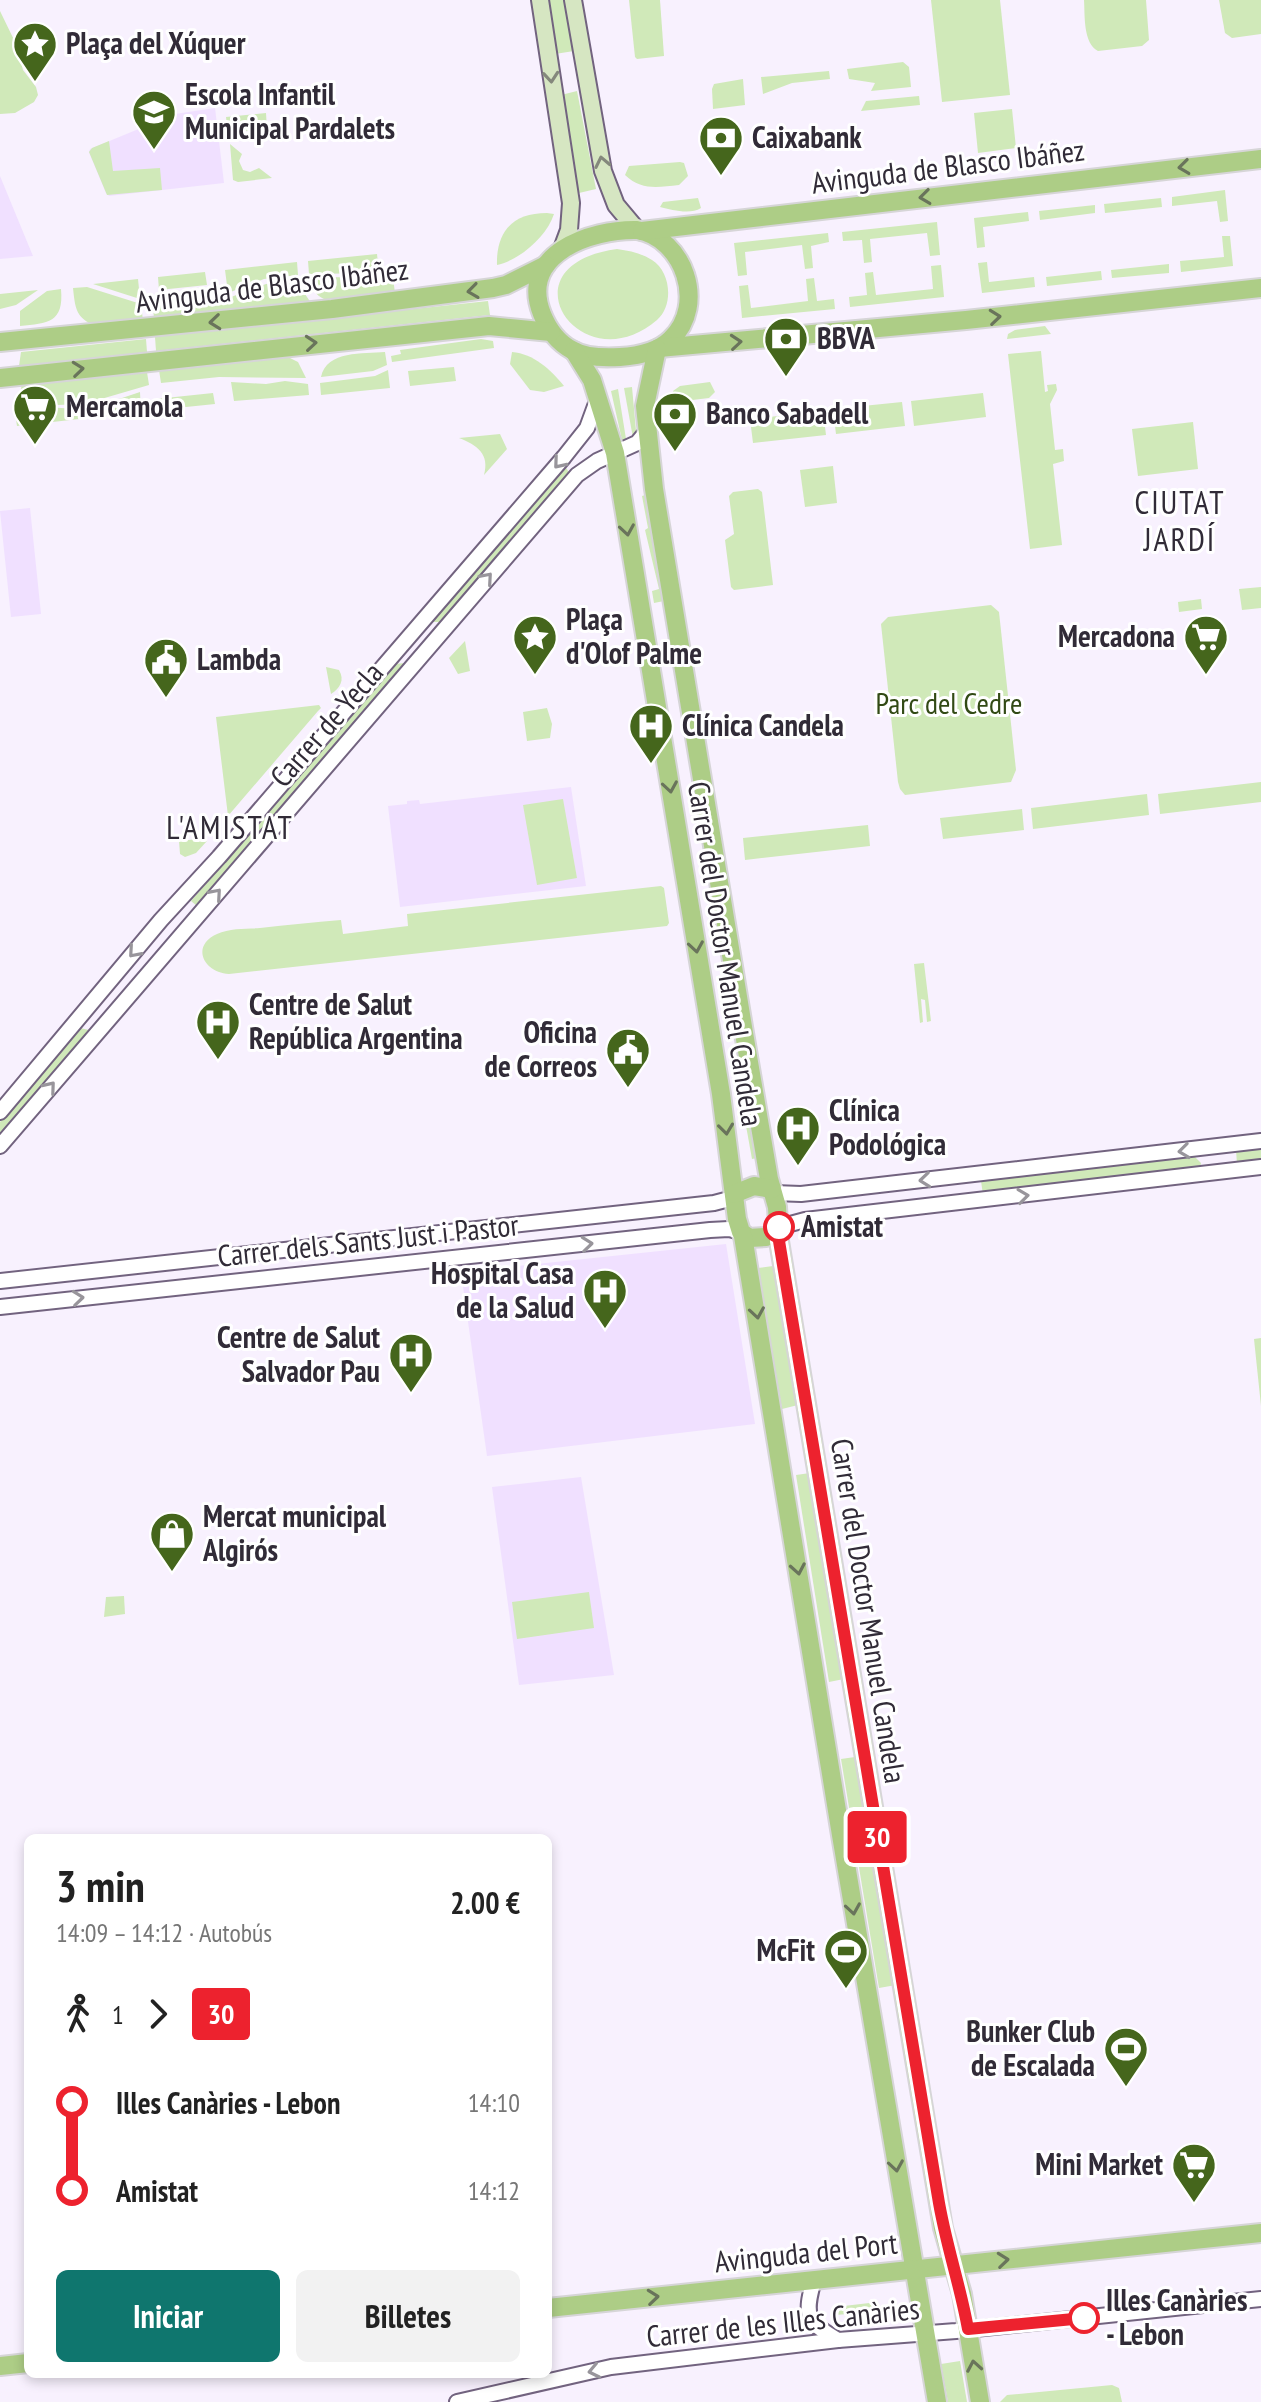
<!DOCTYPE html>
<html lang="es">
<meta charset="utf-8">
<style>
body{margin:0;font-family:"PT Sans Narrow",sans-serif;background:#f2f2f2;color:#222;height:100vh;display:flex;flex-direction:column;font-size:30px;white-space:nowrap}
*{box-sizing:border-box;margin:0}
p{font-size:26px;color:#767676}
.icon{flex:none;width:44px;height:44px;fill:none;stroke:currentColor;stroke-width:2;stroke-linecap:round;stroke-linejoin:round}
.map{position:relative;flex:1;overflow:hidden}
.details{position:absolute;left:24px;top:1834px;width:528px;height:544px;display:flex;flex-direction:column;background:#fff;border-radius:12px;box-shadow:0 4px 12px #0003}
.details>*{flex:none}
.badge{padding:0 16px;border-radius:6px;font-size:28px;line-height:52px}
.map>.badge{position:absolute;translate:-50% -50%;box-shadow:0 0 0 4px #fff}
.legs{display:flex;align-items:center;gap:12px;height:88px;padding:0 32px;font-size:26px}
.legs p{margin-inline-start:auto}
.headline{display:flex;align-items:center;justify-content:space-between;height:136px;padding:0 32px}
h1{font-size:44px;font-weight:600;line-height:60px}
.action{display:flex;gap:16px;margin-top:auto;padding:16px 32px}
.action a{flex:1;height:92px;border-radius:12px;background:#0f766e;color:#fff;font-size:32px;font-weight:600;line-height:92px;text-align:center}
.action a+a{background:#f2f2f2;color:#222}
ul{padding:0 32px;list-style:none}
li{display:flex;align-items:center;gap:28px;height:88px;font-size:30px}
li i{display:grid;place-items:center;width:12px;height:100%;margin:0 10px;background:currentColor}
li i::after{content:'';width:20px;height:20px;margin:-10px;border:6px solid;border-radius:50%;background:#fff}
li p{margin-inline-start:auto}
li:first-child i{background:linear-gradient(#0000 50%,currentColor 0)}
li:last-child i{background:linear-gradient(currentColor 50%,#0000 0)}
.map>svg:first-child{display:block}
.built{fill:#f0e0ff}
.green{fill:#d0e9b9}
.lines{fill:none;stroke-linecap:round;stroke-linejoin:round}
.tertiary-casing{stroke:#72637f;stroke-width:18}
.secondary-casing{stroke:#72637f;stroke-width:20}
.primary-casing{stroke:#d6d5d7;stroke-width:22}
.tertiary{stroke:#fff;stroke-width:14}
.secondary{stroke:#d6e6c2;stroke-width:16}
.primary{stroke:#adcd86;stroke-width:18}
.oneway{stroke:#84887c}
.oneway2{stroke:#69745b}
.oneway3{stroke:#98959b}
.line-1-casing{stroke:#fff;stroke-width:18}
.line-1{stroke:#ed222e;stroke-width:12}
.stop-1-dot{fill:#fff;stroke:#ed222e;stroke-width:4}
.labels{text-anchor:middle;stroke-width:6;stroke-linejoin:round;paint-order:stroke}
.poi-label{font-size:30px;font-weight:bold;fill:#312b37;stroke:#fff;text-anchor:start}
.street-label{font-size:30px;fill:#312b37;stroke:#fff}
.park-label{font-size:30px;fill:#324a15;stroke:#fff}
.stop-label{font-size:30px;font-weight:bold;fill:#312b37;stroke:#fff;text-anchor:start}
.neighbourhood-label{font-size:32px;letter-spacing:2px;fill:#312b37;stroke:#fff}
</style>
<div class="map">
<svg width="1261" height="2402" viewBox="0 0 1261 2402">
<rect width="100%" height="100%" fill="#f8f1fe"/>
<g class="built">
<path d="M215 108 224 183 109 196 106 193 89 152 90 149 175 114Z"/>
<path d="M0 176 28 244 33 256 0 259Z"/>
<path d="M30 508 41 614 11 617 0 511Z"/>
<path d="M571 787 586 886 400 907 388 806 407 804V801L419 800 420 804Z"/>
<path d="M726 1244 755 1424 487 1456 461 1272Z"/>
<path d="M581 1477 614 1675 519 1685 492 1487Z"/>
</g>
<g class="green">
<path d="M546 0H566L574 51 555 54Z"/>
<path d="M629 0H660L664 56 637 59 635 57Z"/>
<path d="M931 0H1000L1010 95 942 102Z"/>
<path d="M1084 0H1146L1149 40 1142 46 1098 51C1083 43 1085 16 1084 0Z"/>
<path d="M1219 0H1261V34L1232 38 1225 33Z"/>
<path d="M0 11 16 44 23 70 36 87 38 95 34 102 15 113 0 114Z"/>
<path d="M903 62 909 67 911 87 871 91 875 83 849 79 847 69Z"/>
<path d="M829 71 830 79 792 83 763 94 761 77Z"/>
<path d="M743 79 745 105 713 109 712 89 714 84Z"/>
<path d="M577 91 596 189 579 193 561 95Z"/>
<path d="M919 96 920 105 861 111 866 101Z"/>
<path d="M1012 109 1016 148 978 153 974 113Z"/>
<path d="M266 113 267 128 228 133 226 117Z"/>
<path d="M109 141 113 171 160 168 162 190 107 195 89 152 92 148Z"/>
<path d="M230 144 242 154 239 161 243 170 250 172 259 168 272 178 238 182 233 180Z"/>
<path d="M680 162 684 163 688 176 679 185C658 187 642 191 625 175L629 166Z"/>
<path d="M1225 190 1228 221 1220 222 1217 201 1172 206V197Z"/>
<path d="M698 198 701 208C690 215 672 210 660 207L663 202Z"/>
<path d="M1161 198 1162 207 1105 213 1104 204Z"/>
<path d="M1095 205V213L1040 220 1039 211Z"/>
<path d="M1028 212 1029 221 983 227 985 247 977 248 974 218Z"/>
<path d="M547 213 554 214C547 236 520 260 497 265 496 231 513 213 547 213Z"/>
<path d="M937 222 940 255 930 256 927 233 870 239 872 262 864 263 862 240 843 241 842 232Z"/>
<path d="M828 233 829 242 811 246 813 268 805 269 802 245 745 252 747 275 738 276 734 243Z"/>
<path d="M1222 236H1230L1233 266 1181 272 1180 261 1224 257Z"/>
<path d="M617 249C630 251 641 253 652 260 671 272 674 305 657 320 581 385 499 265 617 249Z"/>
<path d="M377 254 379 273 309 274 308 261Z"/>
<path d="M297 262 298 275 264 279 228 293 225 270Z"/>
<path d="M987 262 989 282 1034 277 1035 287 982 293 978 263Z"/>
<path d="M1169 264V273L1112 278 1111 270Z"/>
<path d="M941 265 944 297 850 307 849 297 867 295 865 273 873 272 876 295 933 289 931 266Z"/>
<path d="M1101 271 1102 280 1047 286 1046 277Z"/>
<path d="M205 272 207 285 159 290 158 277Z"/>
<path d="M324 277 393 278 395 293C381 294 335 303 324 299 316 296 311 287 309 279Z"/>
<path d="M814 278 817 301 834 299 835 309 742 318 739 286 748 285 751 308 808 301 806 279Z"/>
<path d="M138 279 140 299 93 284Z"/>
<path d="M299 280 303 291 311 303 154 319 153 306 231 297 266 284Z"/>
<path d="M87 287 141 304 143 321 92 324C75 317 75 305 73 288Z"/>
<path d="M61 289C64 323 48 323 20 326V311L47 291Z"/>
<path d="M38 290 16 305 0 309V294Z"/>
<path d="M488 301 490 315 156 351 155 337Z"/>
<path d="M1045 326 1051 334 1007 339 1008 334 1015 330Z"/>
<path d="M146 339 147 352 19 366 21 352Z"/>
<path d="M481 339 493 341 494 348 392 362 391 356 401 354 400 350Z"/>
<path d="M1041 351 1045 392 1048 391 1047 385 1056 384 1057 390 1050 404 1055 450 1063 449 1064 461 1053 464 1062 545 1030 549 1008 354Z"/>
<path d="M385 352 387 365 373 371 321 377C327 350 363 354 385 352Z"/>
<path d="M512 352C534 354 550 369 564 386L544 392 530 390 510 364Z"/>
<path d="M288 357 298 362 306 378 219 377 161 383 159 370Z"/>
<path d="M454 367 456 381 410 386 408 371Z"/>
<path d="M388 370 390 388 321 395 320 383 375 376Z"/>
<path d="M147 372 149 385 84 404 57 405 28 402 22 397 21 385Z"/>
<path d="M285 381 308 384 309 395 234 401 231 382 266 384Z"/>
<path d="M710 382 715 392 709 398 676 402 673 391 680 386Z"/>
<path d="M632 387 636 431 633 438 624 388Z"/>
<path d="M618 389 626 439 622 440 611 391Z"/>
<path d="M140 392 141 412 17 426 14 405 77 409 95 407Z"/>
<path d="M213 393 215 404 157 410 156 399Z"/>
<path d="M983 393 986 417 914 426 911 401Z"/>
<path d="M902 402 905 426 836 434 833 409Z"/>
<path d="M823 411 826 435 753 443 750 419Z"/>
<path d="M1193 422 1198 469 1138 476 1132 429Z"/>
<path d="M500 434 507 449 484 475C490 454 477 445 459 438Z"/>
<path d="M565 466 570 474 441 622H430Z"/>
<path d="M833 466 837 503 805 507 800 470Z"/>
<path d="M758 489 762 492 773 585 734 590 731 587 725 540 734 534 729 496 733 492Z"/>
<path d="M645 495 664 601 654 603 652 591 659 589 645 530 648 528 642 496Z"/>
<path d="M1261 587V608L1242 610 1239 589Z"/>
<path d="M1201 599 1202 609 1179 612 1178 602Z"/>
<path d="M991 605 999 612 1016 770 1011 782 905 795 900 789 898 782 881 624 888 617Z"/>
<path d="M465 641 470 671 458 674 449 658Z"/>
<path d="M405 663 197 906 191 901 395 664Z"/>
<path d="M326 667 339 670C345 680 340 688 331 694Z"/>
<path d="M319 705 321 708 318 711 228 816 216 717Z"/>
<path d="M547 708 552 724 550 738 527 741 523 712Z"/>
<path d="M1261 782V802L1160 814 1158 794Z"/>
<path d="M1147 794 1149 815 1033 829 1031 808Z"/>
<path d="M563 799 577 878 537 885 523 805Z"/>
<path d="M1022 809 1024 830 943 839 940 818Z"/>
<path d="M868 825 870 846 745 860 743 838Z"/>
<path d="M207 838V841L196 853 185 857 180 854 179 841Z"/>
<path d="M661 886 664 888 669 923 667 926 229 974C204 973 190 946 217 934 230 928 246 929 260 928 287 925 314 922 341 920L343 934 408 926 407 914Z"/>
<path d="M924 963 931 1021 927 1022 925 1000 921 999 923 1022 920 1023 914 964Z"/>
<path d="M80 1028 89 1030 0 1135V1122Z"/>
<path d="M746 1097 757 1158 752 1159 741 1098Z"/>
<path d="M1261 1147V1161L1237 1164 1236 1150Z"/>
<path d="M1195 1157 1201 1163 1200 1168 983 1195 981 1181Z"/>
<path d="M773 1266 798 1405 782 1409 758 1268Z"/>
<path d="M1261 1338V1406L1254 1339Z"/>
<path d="M810 1473 844 1679 829 1682 796 1475Z"/>
<path d="M589 1592 594 1628 517 1639 512 1602Z"/>
<path d="M124 1596 125 1614 104 1617 106 1597Z"/>
<path d="M855 1757 896 1985 879 1988 841 1759Z"/>
<path d="M878 2302 879 2311 836 2315 835 2307Z"/>
<path d="M960 2361 967 2402H948L941 2364Z"/>
<path d="M1112 2385 1119 2388 1122 2402H1000L1007 2395Z"/>
</g>
<g class="lines">
<g class="tertiary-casing">
<g id="tertiary">
<path d="M0 1112 161 920 219 857 564 457 587 428 598 398"/>
<path d="M0 1146 577 475 597 461 637 443 647 431"/>
<path d="M774 1193 801 1194 1261 1141"/>
<path d="M779 1227 805 1220 1261 1167"/>
<path d="M0 1281 714 1203 733 1198"/>
<path d="M0 1307 710 1230 729 1229 741 1232"/>
<path d="M814 2280C804 2315 806 2322 838 2340"/>
<path d="M457 2402 611 2367 838 2340 956 2331 1261 2299"/>
</g>
</g>
<g class="secondary-casing">
<g id="secondary">
<path d="M540 0 571 203 569 230 562 249"/>
<path d="M573 0 603 171 616 205 637 230"/>
</g>
</g>
<g class="primary-casing">
<g id="primary">
<path d="M637 230C684 238 707 305 671 339 658 352 637 356 620 357 604 358 586 358 572 350 557 342 548 329 542 314 518 254 591 229 637 230Z"/>
<path d="M642 231 1261 159"/>
<path d="M0 342 332 309 493 288 506 285 546 265"/>
<path d="M659 348 966 320 1261 288"/>
<path d="M657 349 645 406 654 489 744 1033 769 1179 777 1207 779 1241 943 2228 962 2294 980 2402"/>
<path d="M574 351 592 380 615 453 721 1094 737 1219 741 1232 749 1238 766 1237 778 1231"/>
<path d="M0 378 489 326 551 332"/>
<path d="M734 1194 754 1186 772 1189"/>
<path d="M743 1236 841 1835 937 2402"/>
<path d="M548 2308 1261 2233"/>
<path d="M0 2366 28 2363"/>
</g>
</g>
<use href="#tertiary" class="tertiary"/>
<use href="#secondary" class="secondary"/>
<use href="#primary" class="primary"/>
</g>
<defs><path id="oneway-chevron" d="M-2-3.5L2.5 0L-2 3.5" fill="none" stroke-width="1.6" stroke-linecap="round" stroke-linejoin="round" transform="scale(2)"/></defs>
<g class="oneway">
<use href="#oneway-chevron" transform="translate(551 77) rotate(85)"/>
<use href="#oneway-chevron" transform="translate(602 162) rotate(-102)"/>
</g>
<g class="oneway2">
<use href="#oneway-chevron" transform="translate(1184 167) rotate(173)"/>
<use href="#oneway-chevron" transform="translate(925 197) rotate(173)"/>
<use href="#oneway-chevron" transform="translate(473 291) rotate(172)"/>
<use href="#oneway-chevron" transform="translate(995 317) rotate(-6)"/>
<use href="#oneway-chevron" transform="translate(215 322) rotate(174)"/>
<use href="#oneway-chevron" transform="translate(736 342) rotate(-5)"/>
<use href="#oneway-chevron" transform="translate(311 343) rotate(-5)"/>
<use href="#oneway-chevron" transform="translate(78 369) rotate(-6)"/>
<use href="#oneway-chevron" transform="translate(627 530) rotate(81)"/>
<use href="#oneway-chevron" transform="translate(670 787) rotate(81)"/>
<use href="#oneway-chevron" transform="translate(696 947) rotate(81)"/>
<use href="#oneway-chevron" transform="translate(726 1129) rotate(83)"/>
<use href="#oneway-chevron" transform="translate(757 1313) rotate(81)"/>
<use href="#oneway-chevron" transform="translate(798 1569) rotate(80)"/>
<use href="#oneway-chevron" transform="translate(853 1909) rotate(81)"/>
<use href="#oneway-chevron" transform="translate(896 2166) rotate(81)"/>
<use href="#oneway-chevron" transform="translate(1003 2260) rotate(-6)"/>
<use href="#oneway-chevron" transform="translate(653 2297) rotate(-6)"/>
<use href="#oneway-chevron" transform="translate(974 2366) rotate(-100)"/>
</g>
<g class="oneway3">
<use href="#oneway-chevron" transform="translate(559 463) rotate(130)"/>
<use href="#oneway-chevron" transform="translate(487 578) rotate(-49)"/>
<use href="#oneway-chevron" transform="translate(216 894) rotate(-49)"/>
<use href="#oneway-chevron" transform="translate(134 952) rotate(131)"/>
<use href="#oneway-chevron" transform="translate(50 1087) rotate(-50)"/>
<use href="#oneway-chevron" transform="translate(1184 1151) rotate(173)"/>
<use href="#oneway-chevron" transform="translate(925 1180) rotate(174)"/>
<use href="#oneway-chevron" transform="translate(1023 1196) rotate(-7)"/>
<use href="#oneway-chevron" transform="translate(587 1244) rotate(-6)"/>
<use href="#oneway-chevron" transform="translate(78 1298) rotate(-6)"/>
<use href="#oneway-chevron" transform="translate(594 2371) rotate(168)"/>
</g>
<g class="lines">
<g class="line-1-casing">
<path id="line-1" d="M779 1227V1241L938 2197C945 2242 960 2284 968 2329L1084 2318"/>
</g>
<use href="#line-1" class="line-1"/>
</g>
<defs>
<g id="sight-pin" transform="scale(2.3)"><path d="M0 17L-7.5 6A9.5 9.5 0 1 1 7.5 6Z" fill="#45661c" stroke="#fff"/><path d="M0-6L1.8-2.2L6-1.7L2.9 1.2L3.7 5.4L0 3.3L-3.7 5.4L-2.9 1.2L-6-1.7L-1.8-2.2Z" fill="#fff"/></g>
<g id="school-pin" transform="scale(2.3)"><path d="M0 17L-7.5 6A9.5 9.5 0 1 1 7.5 6Z" fill="#45661c" stroke="#fff"/><path d="M0-5L7-2L0 1L-7-2ZM-4 1L0 2.5L4 1V4Q0 6-4 4Z" fill="#fff"/></g>
<g id="bank-pin" transform="scale(2.3)"><path d="M0 17L-7.5 6A9.5 9.5 0 1 1 7.5 6Z" fill="#45661c" stroke="#fff"/><path d="M-6-4H6V4H-6ZM0-2.3a2.3 2.3 0 1 0 0 4.6a2.3 2.3 0 1 0 0-4.6Z" fill="#fff"/></g>
<g id="supermarket-pin" transform="scale(2.3)"><path d="M0 17L-7.5 6A9.5 9.5 0 1 1 7.5 6Z" fill="#45661c" stroke="#fff"/><path d="M-6-5.5h2.5l.6 2H6L4.5 2H-2.5L-4.4-4H-6ZM-1.5 3.2a1.3 1.3 0 1 0 .1 0ZM3 3.2a1.3 1.3 0 1 0 .1 0Z" fill="#fff"/></g>
<g id="civic-pin" transform="scale(2.3)"><path d="M0 17L-7.5 6A9.5 9.5 0 1 1 7.5 6Z" fill="#45661c" stroke="#fff"/><path d="M-.6-6.5H3V-4.5H.6V-3L4-1V1h2V6H-6V1h2V-1L-.6-3ZM-1.2 2.5V6h2.4V2.5Z" fill="#fff"/></g>
<g id="hospital-pin" transform="scale(2.3)"><path d="M0 17L-7.5 6A9.5 9.5 0 1 1 7.5 6Z" fill="#45661c" stroke="#fff"/><path d="M-5-5h3v3.5h4V-5h3V5h-3V1.5h-4V5h-3Z" fill="#fff"/></g>
<g id="shop-pin" transform="scale(2.3)"><path d="M0 17L-7.5 6A9.5 9.5 0 1 1 7.5 6Z" fill="#45661c" stroke="#fff"/><path d="M-5-2.5h2.3a2.7 3.5 0 0 1 5.4 0H5L5.5 6h-11ZM-1.5-2.5h3a1.5 2.3 0 0 0-3 0Z" fill="#fff"/></g>
<g id="stadium-pin" transform="scale(2.3)"><path d="M0 17L-7.5 6A9.5 9.5 0 1 1 7.5 6Z" fill="#45661c" stroke="#fff"/><path d="M0-5a6.5 5 0 1 0 0 10a6.5 5 0 1 0 0-10ZM-3.5-1.8h7v3.6h-7Z" fill="#fff"/></g>
</defs>
<g fill-rule="evenodd">
<use href="#sight-pin" x="35" y="44"/>
<use href="#school-pin" x="154" y="112"/>
<use href="#bank-pin" x="721" y="138"/>
<use href="#bank-pin" x="786" y="339"/>
<use href="#supermarket-pin" x="35" y="407"/>
<use href="#bank-pin" x="675" y="414"/>
<use href="#sight-pin" x="535" y="637"/>
<use href="#supermarket-pin" x="1206" y="637"/>
<use href="#civic-pin" x="166" y="660"/>
<use href="#hospital-pin" x="651" y="726"/>
<use href="#hospital-pin" x="218" y="1022"/>
<use href="#civic-pin" x="628" y="1050"/>
<use href="#hospital-pin" x="798" y="1128"/>
<use href="#hospital-pin" x="605" y="1291"/>
<use href="#hospital-pin" x="411" y="1355"/>
<use href="#shop-pin" x="172" y="1534"/>
<use href="#stadium-pin" x="846" y="1951"/>
<use href="#stadium-pin" x="1126" y="2049"/>
<use href="#supermarket-pin" x="1194" y="2165"/>
</g>
<g class="stop-1-dot">
<circle cx="779" cy="1227" r="14"/>
<circle cx="1084" cy="2318" r="14"/>
</g>
<g class="labels">
<g class="poi-label">
<text x="66" y="54">Plaça del Xúquer</text>
<text x="185" y="105">Escola Infantil<tspan x="185" dy="34">Municipal Pardalets</tspan></text>
<text x="752" y="148">Caixabank</text>
<text x="817" y="349">BBVA</text>
<text x="66" y="417">Mercamola</text>
<text x="706" y="424">Banco Sabadell</text>
<text x="566" y="630">Plaça<tspan x="566" dy="34">d'Olof Palme</tspan></text>
<text x="1175" y="647" text-anchor="end">Mercadona</text>
<text x="197" y="670">Lambda</text>
<text x="682" y="736">Clínica Candela</text>
<text x="249" y="1015">Centre de Salut<tspan x="249" dy="34">República Argentina</tspan></text>
<text x="597" y="1043" text-anchor="end">Oficina<tspan x="597" dy="34">de Correos</tspan></text>
<text x="829" y="1121">Clínica<tspan x="829" dy="34">Podológica</tspan></text>
<text x="574" y="1284" text-anchor="end">Hospital Casa<tspan x="574" dy="34">de la Salud</tspan></text>
<text x="380" y="1348" text-anchor="end">Centre de Salut<tspan x="380" dy="34">Salvador Pau</tspan></text>
<text x="203" y="1527">Mercat municipal<tspan x="203" dy="34">Algirós</tspan></text>
<text x="815" y="1961" text-anchor="end">McFit</text>
<text x="1095" y="2042" text-anchor="end">Bunker Club<tspan x="1095" dy="34">de Escalada</tspan></text>
<text x="1163" y="2175" text-anchor="end">Mini Market</text>
</g>
<g class="street-label">
<text transform="translate(948 167) rotate(-7)" y="10">Avinguda de Blasco Ibáñez</text>
<text transform="translate(272 286) rotate(-7)" y="10">Avinguda de Blasco Ibáñez</text>
<text transform="translate(327 725) rotate(-49)" y="10">Carrer de Yecla</text>
<text transform="translate(725 954) rotate(81)" y="10">Carrer del Doctor Manuel Candela</text>
<text transform="translate(368 1241) rotate(-6)" y="10">Carrer dels Sants Just i Pastor</text>
<text transform="translate(868 1611) rotate(81)" y="10">Carrer del Doctor Manuel Candela</text>
<text transform="translate(806 2253) rotate(-6)" y="10">Avinguda del Port</text>
<text transform="translate(783 2323) rotate(-6)" y="10">Carrer de les Illes Canàries</text>
</g>
<g class="park-label">
<text x="949" y="714">Parc del Cedre</text>
</g>
<g class="stop-label">
<text x="801" y="1237">Amistat</text>
<text x="1106" y="2311">Illes Canàries<tspan x="1106" dy="34">- Lebon</tspan></text>
</g>
<g class="neighbourhood-label">
<text x="1180" y="514">CIUTAT<tspan x="1180" dy="37">JARDÍ</tspan></text>
<text x="230" y="839">L'AMISTAT</text>
</g>
</g>
</svg>
<b class="badge" style="left:877px;top:1837px;background:#ed222e;color:#fff">30</b>
<section class="details">
<div class="headline"><div><h1>3 min</h1><p>14:09 – 14:12 · Autobús</p></div><b>2.00 €</b></div>
<div class="legs"><svg class="icon" aria-label="walk" viewBox="0 0 24 24"><circle cx="13" cy="4" r="2"/><path d="M13 8l-2 6 4 7M11 14l-3 7M7 12l3-4h3l4 4"/></svg>1<svg class="icon" aria-label="forward" viewBox="0 0 24 24"><path d="M9 5l7 7-7 7"/></svg><b class="badge" style="background:#ed222e;color:#fff">30</b></div>
<ul>
<li><i style="color:#ed222e"></i><b>Illes Canàries - Lebon</b><p>14:10</p></li>
<li><i style="color:#ed222e"></i><b>Amistat</b><p>14:12</p></li>
</ul>
<div class="action"><a>Iniciar</a><a>Billetes</a></div>
</section>
</div>
